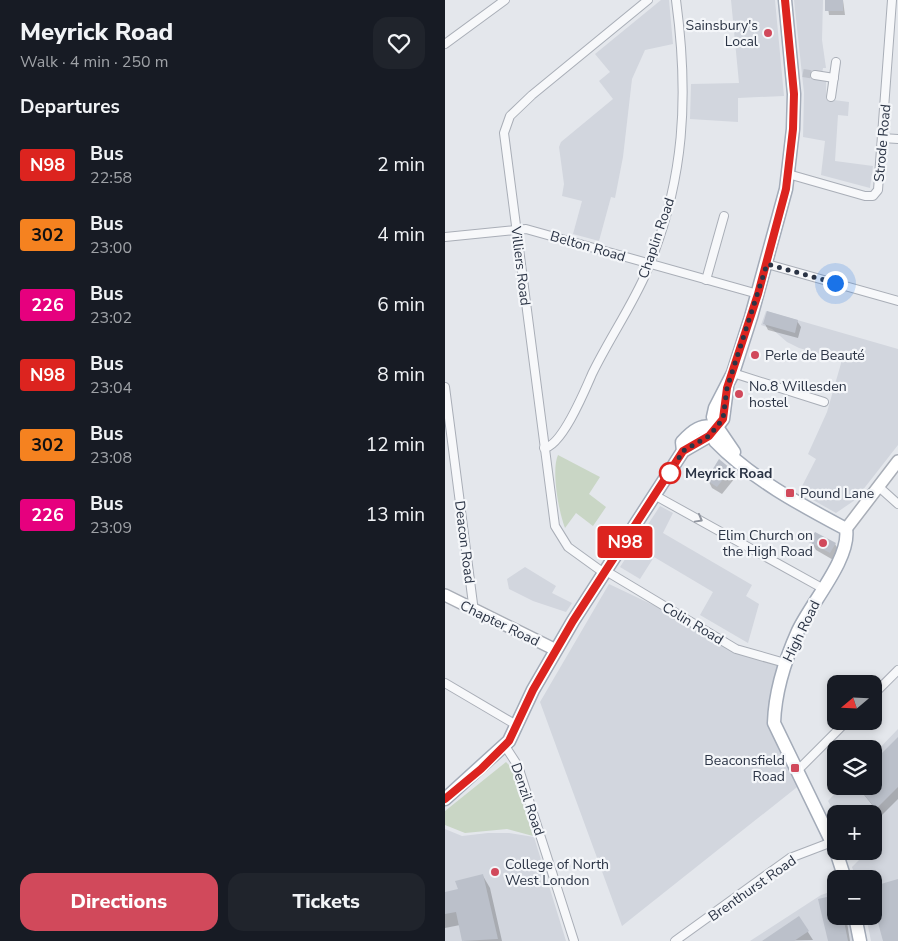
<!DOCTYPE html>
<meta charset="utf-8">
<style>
body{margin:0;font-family:"Nunito Sans",sans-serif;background:#20242c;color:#f1f3f6;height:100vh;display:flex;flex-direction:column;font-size:19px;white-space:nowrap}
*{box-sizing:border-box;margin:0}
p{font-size:16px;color:#9ea1a6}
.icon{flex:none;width:28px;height:28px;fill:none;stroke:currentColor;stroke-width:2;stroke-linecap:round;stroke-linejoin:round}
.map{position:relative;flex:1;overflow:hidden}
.drawer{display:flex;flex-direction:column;background:#171b24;width:445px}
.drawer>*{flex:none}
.badge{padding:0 10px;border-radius:4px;font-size:18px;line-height:32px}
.needle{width:32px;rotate:251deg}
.buttons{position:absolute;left:382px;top:675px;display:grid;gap:10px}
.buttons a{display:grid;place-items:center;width:55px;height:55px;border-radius:10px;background:#171b24;box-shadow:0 2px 8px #0003;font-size:25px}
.you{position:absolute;width:25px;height:25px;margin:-12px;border:4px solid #fff;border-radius:50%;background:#1a73e8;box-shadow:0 0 0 8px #1a73e833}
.map>.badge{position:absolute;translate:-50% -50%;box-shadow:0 0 0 2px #fff}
h2{padding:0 20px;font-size:19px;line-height:45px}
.round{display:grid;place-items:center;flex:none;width:52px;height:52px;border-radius:15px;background:#20242c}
.head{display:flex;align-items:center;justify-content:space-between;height:85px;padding:0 20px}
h1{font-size:24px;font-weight:800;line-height:38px}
.action{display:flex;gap:10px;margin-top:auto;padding:10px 20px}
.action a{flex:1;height:58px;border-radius:15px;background:#d1495b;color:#fff;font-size:20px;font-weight:800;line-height:58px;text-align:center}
.action a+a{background:#20242c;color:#f1f3f6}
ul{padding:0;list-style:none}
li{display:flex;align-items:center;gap:15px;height:70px;padding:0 20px}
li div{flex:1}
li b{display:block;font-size:19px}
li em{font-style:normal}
li .badge{min-width:55px;font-weight:700;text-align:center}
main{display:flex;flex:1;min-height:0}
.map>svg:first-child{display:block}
.built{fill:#d2d6de}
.green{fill:#c9d6c5}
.shadow{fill:#0003}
.building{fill:#bbc0ca}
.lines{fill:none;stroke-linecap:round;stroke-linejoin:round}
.street-tunnel{stroke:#bfc3cb;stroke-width:8;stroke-dasharray:8 4;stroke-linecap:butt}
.street-casing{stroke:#a9aeb7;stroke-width:10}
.secondary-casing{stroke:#a9aeb7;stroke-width:14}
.primary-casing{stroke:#a3abb8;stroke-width:15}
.street{stroke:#f7f8fa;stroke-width:8}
.secondary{stroke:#fff;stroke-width:11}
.primary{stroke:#fff;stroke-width:12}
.oneway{stroke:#9196a0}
.line-casing{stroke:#fff;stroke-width:11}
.line{stroke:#dc241f;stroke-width:8}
.walk{stroke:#2b3445;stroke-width:5;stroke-dasharray:0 9}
.poi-dot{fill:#d1495b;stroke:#f4f6f9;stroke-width:2}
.stop-dot{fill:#fff;stroke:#dc241f;stroke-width:2.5}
.labels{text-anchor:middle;stroke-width:4.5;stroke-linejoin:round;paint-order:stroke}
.poi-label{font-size:14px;fill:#2b3445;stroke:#f4f6f9;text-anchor:start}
.street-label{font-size:14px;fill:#2b3445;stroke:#f4f6f9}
.stop-label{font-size:14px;font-weight:bold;fill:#2b3445;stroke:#f4f6f9;text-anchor:start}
</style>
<main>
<section class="drawer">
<div class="head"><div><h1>Meyrick Road</h1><p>Walk · 4 min · 250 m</p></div><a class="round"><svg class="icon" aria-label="heart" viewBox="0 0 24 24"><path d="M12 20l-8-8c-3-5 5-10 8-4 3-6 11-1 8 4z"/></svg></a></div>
<h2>Departures</h2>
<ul>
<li><span class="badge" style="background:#dc241f;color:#fff">N98</span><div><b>Bus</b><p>22:58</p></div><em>2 min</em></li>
<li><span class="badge" style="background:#f58220;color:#111">302</span><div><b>Bus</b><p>23:00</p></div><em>4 min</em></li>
<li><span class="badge" style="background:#e6007e;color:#fff">226</span><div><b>Bus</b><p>23:02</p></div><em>6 min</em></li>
<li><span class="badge" style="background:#dc241f;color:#fff">N98</span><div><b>Bus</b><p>23:04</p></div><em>8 min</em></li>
<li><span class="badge" style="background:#f58220;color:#111">302</span><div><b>Bus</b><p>23:08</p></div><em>12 min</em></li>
<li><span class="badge" style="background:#e6007e;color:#fff">226</span><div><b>Bus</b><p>23:09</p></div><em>13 min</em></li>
</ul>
<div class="action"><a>Directions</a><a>Tickets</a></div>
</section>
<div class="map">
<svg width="453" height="941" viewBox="0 0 453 941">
<rect width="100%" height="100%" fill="#e4e7ec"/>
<g class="built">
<path d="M216 0H224L228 44 200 50 187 79 178 157 170 198 166 197 154 241 128 234 137 201 117 196 119 184 114 147 116 142 168 99 154 81 165 72 150 54Z"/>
<path d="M286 0H330L339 96 293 98V122L245 119 246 84 294 83Z"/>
<path d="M349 0H378L377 40 381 68H378L377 74 381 75V99L404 102 403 116 393 115 390 161 428 166 425 188 376 175 380 141 358 137 359 93Z"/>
<path d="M321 311 453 349V445L410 500 391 513 354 492 371 459 363 454 382 412 397 360 354 348 342 342 327 329 316 325Z"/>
<path d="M215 506 228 513 218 533 307 585 301 596 314 604 303 643 255 615 268 592 209 557 195 579 175 567Z"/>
<path d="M80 567 111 586 107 593 127 603 121 612 88 601 64 589 62 579Z"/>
<path d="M164 584 334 665 325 703 356 784 177 926 95 702Z"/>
<path d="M453 729V941H426L421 916H429V879H411L407 867 414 860 410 851H429V814H391V816L383 801 397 786H429V754Z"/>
<path d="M0 829 17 836 43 833H64L89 837 121 941H0Z"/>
<path d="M391 890V916H404L410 941H305L376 895Z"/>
</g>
<g class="green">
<path d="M113 455 155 477 144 494 161 507 148 526 131 513 120 528C114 513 106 470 113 455Z"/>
<path d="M61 762 66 767 88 836 62 829 20 833 0 825V811Z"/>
</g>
<g class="shadow">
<path d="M382 0H398L400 15H384Z"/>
<path d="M352 321 356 327 353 338 323 330 320 324Z"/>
<path d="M274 461 285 470 290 478 277 494 267 488 263 480Z"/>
<path d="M366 542 390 544 395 552 390 561 371 550Z"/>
<path d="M453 738V799L436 816 412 786H429V763Z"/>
<path d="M38 876 45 888 57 941H19L15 925 0 928V894L14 890Z"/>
<path d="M391 897V916H401L405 941H384L375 900Z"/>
<path d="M354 918 368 940 319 941Z"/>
</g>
<g class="building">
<rect x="380" y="0" width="18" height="11"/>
<path d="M322 311 353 320 350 333 318 324Z"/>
<path d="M274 459 286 469 272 487 261 480Z"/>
<path d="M370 532 391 543 385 553 364 542Z"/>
<path d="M453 737V787L431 809 412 786H429V761Z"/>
<path d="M38 874 53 939 17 941 11 912 0 914V892L13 889 10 881Z"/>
<path d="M453 879V941H438L429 908V886Z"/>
<path d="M391 895V916H398L403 941H383L373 899Z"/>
<path d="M354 916 364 931 349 941H317Z"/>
</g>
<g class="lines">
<path class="street-tunnel" d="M358 73 370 75"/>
<g class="street-casing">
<g id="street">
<path d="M0 44 60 0"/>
<path d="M370 75 389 78"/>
<path d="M386 97 391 62"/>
<path d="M437 138 453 139"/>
<path d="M343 174 420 196H428L433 190 447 0"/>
<path d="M0 237 81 229 313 294"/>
<path d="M322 264 453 301"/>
<path d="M261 280 279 216"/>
<path d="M288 373 379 402"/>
<path d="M0 387 28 604 26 608"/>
<path d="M99 448C117 446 140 390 147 374 164 339 187 306 202 271 240 180 244 96 231 0"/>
<path d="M434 487 453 504"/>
<path d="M211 496 377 588"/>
<path d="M161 571 291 649 340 663"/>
<path d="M159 573 123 547 110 526 59 133 65 116 87 95 203 0"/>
<path d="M0 683 73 726"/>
<path d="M429 694 453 670"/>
<path d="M60 746 73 766 129 941"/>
<path d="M353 770 402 721"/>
<path d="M230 941 345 858 387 842"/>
</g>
</g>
<g class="secondary-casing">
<g id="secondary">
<path d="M401 529 453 461"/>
<path d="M0 595 111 650"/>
</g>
</g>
<g class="primary-casing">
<g id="primary">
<path d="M282 388 278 419 272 427 270 441C307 479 354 504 401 529 406 558 366 603 353 631 340 660 330 691 329 723L391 851"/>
<path d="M238 451 237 442C248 430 256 424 272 427"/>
<path d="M289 452 272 427 268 417 270 408 288 373 306 317 341 189 348 129 349 94 340 0"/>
<path d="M0 799 64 741 88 690 128 621 238 451 264 436 272 427"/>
<path d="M391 851 400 879"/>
<path d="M410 916 415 941"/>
</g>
</g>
<use href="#street" class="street"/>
<use href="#secondary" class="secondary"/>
<use href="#primary" class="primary"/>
</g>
<defs><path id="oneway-chevron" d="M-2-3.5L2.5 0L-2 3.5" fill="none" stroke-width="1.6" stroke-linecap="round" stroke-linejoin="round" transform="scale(1.25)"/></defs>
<use class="oneway" href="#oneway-chevron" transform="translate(254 519) rotate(29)"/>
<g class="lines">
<g class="line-casing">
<path id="line" d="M0 799 36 769 64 741 88 690 128 621 238 451 264 436 278 419 282 388 313 294 341 189 348 129 349 94 340 0"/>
</g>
<use href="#line" class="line"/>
<path class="walk" d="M225 473 238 451 264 436 278 419 282 388 322 264 390 283"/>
</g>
<g class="poi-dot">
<circle cx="323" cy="33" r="5"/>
<circle cx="310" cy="355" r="5"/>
<circle cx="294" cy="394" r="5"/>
<rect x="340" y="488" width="10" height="10" rx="2.5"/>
<circle cx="378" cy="543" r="5"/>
<rect x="345" y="763" width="10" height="10" rx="2.5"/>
<circle cx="50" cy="872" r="5"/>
</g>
<circle class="stop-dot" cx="225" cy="473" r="10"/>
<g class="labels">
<g class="poi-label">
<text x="313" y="30" text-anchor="end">Sainsbury's<tspan x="313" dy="16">Local</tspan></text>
<text x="320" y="360">Perle de Beauté</text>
<text x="304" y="391">No.8 Willesden<tspan x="304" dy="16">hostel</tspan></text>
<text x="355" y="498">Pound Lane</text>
<text x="368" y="540" text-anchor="end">Elim Church on<tspan x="368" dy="16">the High Road</tspan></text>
<text x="340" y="765" text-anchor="end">Beaconsfield<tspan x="340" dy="16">Road</tspan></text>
<text x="60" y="869">College of North<tspan x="60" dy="16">West London</tspan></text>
</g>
<g class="street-label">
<text transform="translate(437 143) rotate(-85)" y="5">Strode Road</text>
<text transform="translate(211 238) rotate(-71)" y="5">Chaplin Road</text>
<text transform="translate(143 246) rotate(16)" y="5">Belton Road</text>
<text transform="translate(76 266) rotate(83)" y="5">Villiers Road</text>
<text transform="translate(20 542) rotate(83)" y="5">Deacon Road</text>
<text transform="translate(55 623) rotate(26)" y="5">Chapter Road</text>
<text transform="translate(248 623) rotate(31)" y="5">Colin Road</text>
<text transform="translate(356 631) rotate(-64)" y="5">High Road</text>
<text transform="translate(83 799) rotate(71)" y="5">Denzil Road</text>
<text transform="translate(307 888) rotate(-35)" y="5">Brenthurst Road</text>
</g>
<g class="stop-label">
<text x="240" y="478">Meyrick Road</text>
</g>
</g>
</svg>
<div class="buttons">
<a><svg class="needle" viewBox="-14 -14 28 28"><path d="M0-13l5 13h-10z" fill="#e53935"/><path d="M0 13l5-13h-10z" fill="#9ea1a6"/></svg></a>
<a><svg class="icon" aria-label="layers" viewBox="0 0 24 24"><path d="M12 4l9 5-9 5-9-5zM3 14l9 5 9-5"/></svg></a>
<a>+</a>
<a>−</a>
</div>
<div class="you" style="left:390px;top:283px"></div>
<b class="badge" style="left:180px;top:542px;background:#dc241f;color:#fff">N98</b>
</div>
</main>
